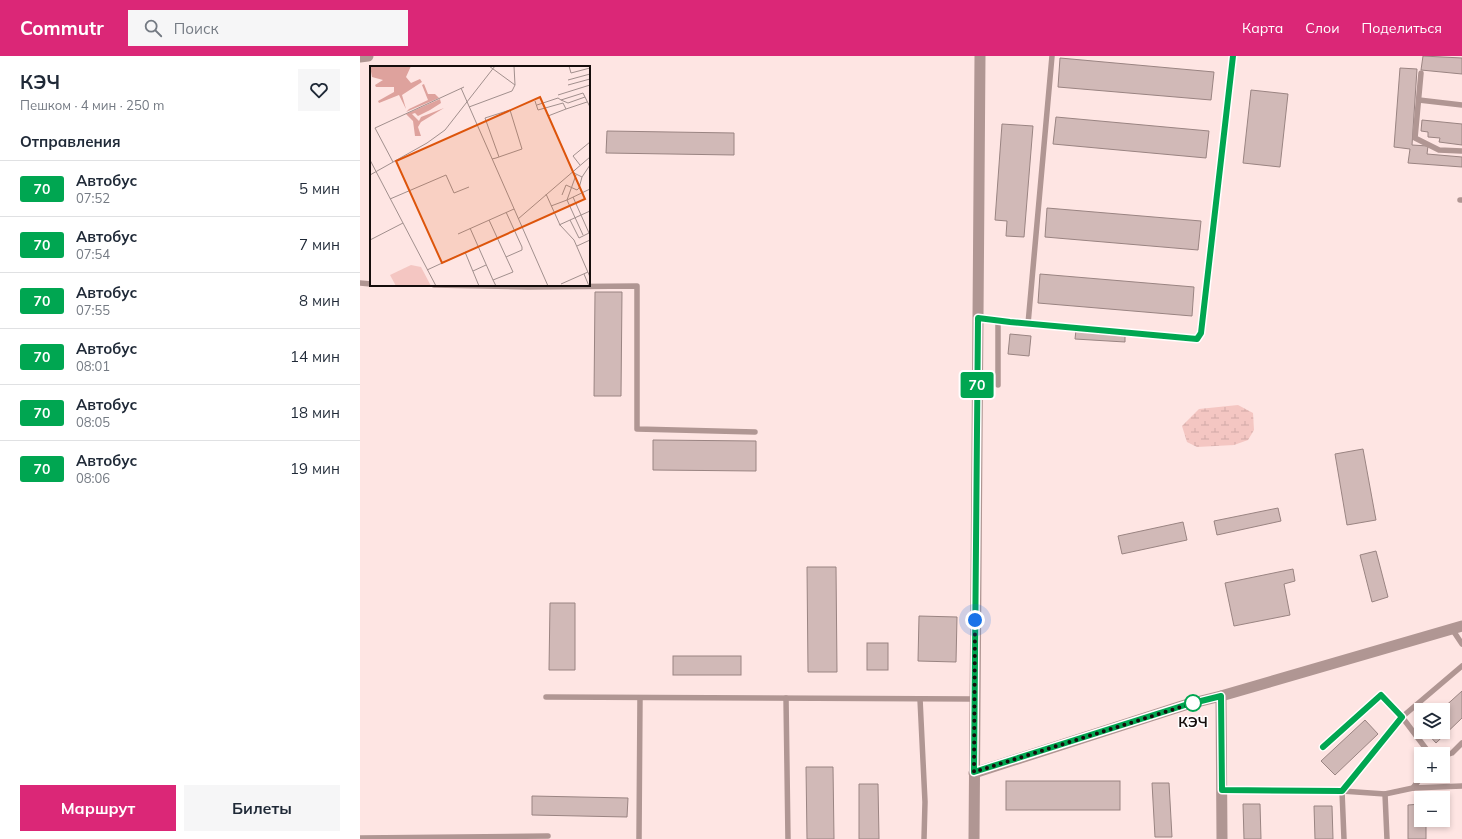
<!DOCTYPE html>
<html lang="ru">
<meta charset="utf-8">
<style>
body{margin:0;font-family:Mulish,sans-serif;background:#f6f6f7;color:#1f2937;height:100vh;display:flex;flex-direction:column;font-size:15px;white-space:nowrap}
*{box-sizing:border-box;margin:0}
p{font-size:13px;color:#747a83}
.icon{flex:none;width:22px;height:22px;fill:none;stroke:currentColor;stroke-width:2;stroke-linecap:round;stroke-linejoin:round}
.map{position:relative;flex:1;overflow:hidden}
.side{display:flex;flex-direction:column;background:#fff;width:360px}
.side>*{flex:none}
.badge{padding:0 8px;border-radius:3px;font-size:14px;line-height:26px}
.tools{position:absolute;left:1054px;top:647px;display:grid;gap:8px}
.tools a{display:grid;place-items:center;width:36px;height:36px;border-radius:0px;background:#fff;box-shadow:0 2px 6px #0003;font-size:20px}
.you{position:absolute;width:20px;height:20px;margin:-10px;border:3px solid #fff;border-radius:50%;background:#1a73e8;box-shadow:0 0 0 6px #1a73e833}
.map>.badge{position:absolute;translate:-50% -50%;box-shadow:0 0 0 2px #fff}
h2{padding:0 20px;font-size:15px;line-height:36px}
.round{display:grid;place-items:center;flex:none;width:42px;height:42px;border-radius:0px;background:#f6f6f7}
.summary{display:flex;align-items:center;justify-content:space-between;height:68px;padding:0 20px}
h1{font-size:19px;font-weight:700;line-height:30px}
.button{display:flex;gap:8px;margin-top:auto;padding:8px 20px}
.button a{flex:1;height:46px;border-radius:0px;background:#db2777;color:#fff;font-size:16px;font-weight:700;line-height:46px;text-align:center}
.button a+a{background:#f6f6f7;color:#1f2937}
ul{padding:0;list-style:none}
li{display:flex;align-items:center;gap:12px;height:56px;padding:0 20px;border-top:1px solid #e0e1e3}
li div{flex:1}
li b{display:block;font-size:15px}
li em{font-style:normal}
li .badge{min-width:44px;font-weight:700;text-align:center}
header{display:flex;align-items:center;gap:24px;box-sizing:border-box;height:56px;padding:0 20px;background:#db2777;color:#fff}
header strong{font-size:19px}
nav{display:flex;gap:22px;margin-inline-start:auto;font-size:14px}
.search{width:280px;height:36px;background:#f6f6f7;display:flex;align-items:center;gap:10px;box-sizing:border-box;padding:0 14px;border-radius:0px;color:#747a83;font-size:15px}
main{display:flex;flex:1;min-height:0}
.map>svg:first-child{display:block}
.wetland{fill:url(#wetland-marsh)}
.building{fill:#d1b9b7;stroke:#9a8482}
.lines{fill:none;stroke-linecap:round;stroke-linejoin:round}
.lane{stroke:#b09693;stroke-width:5.5}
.street{stroke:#b09693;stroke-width:11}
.line-casing{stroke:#fff;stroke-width:9}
.line{stroke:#00a651;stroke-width:6}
.walk{stroke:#150d0c;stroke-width:4;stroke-dasharray:0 7.2}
.stop-dot{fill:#fff;stroke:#00a651;stroke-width:2}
.labels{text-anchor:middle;stroke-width:3;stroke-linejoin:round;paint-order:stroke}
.stop-label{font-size:14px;font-weight:bold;fill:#150d0c;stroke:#fff}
.inset-road{fill:none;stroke:#a18f8d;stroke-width:1}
.view{fill:#dd550c;fill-opacity:0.15;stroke:#dd550c;stroke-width:2}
.inset-edge{fill:none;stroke:#150d0c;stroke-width:2}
</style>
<header>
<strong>Commutr</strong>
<div class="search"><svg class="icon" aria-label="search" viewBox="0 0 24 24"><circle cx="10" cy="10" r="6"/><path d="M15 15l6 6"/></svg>Поиск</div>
<nav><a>Карта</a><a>Слои</a><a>Поделиться</a></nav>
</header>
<main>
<section class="side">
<div class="summary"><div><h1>КЭЧ</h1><p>Пешком · 4 мин · 250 m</p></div><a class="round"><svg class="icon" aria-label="heart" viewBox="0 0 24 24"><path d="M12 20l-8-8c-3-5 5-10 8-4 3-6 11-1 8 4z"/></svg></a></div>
<h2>Отправления</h2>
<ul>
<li><span class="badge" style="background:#00a651;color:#fff">70</span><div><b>Автобус</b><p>07:52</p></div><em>5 мин</em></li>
<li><span class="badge" style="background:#00a651;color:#fff">70</span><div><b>Автобус</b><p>07:54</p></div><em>7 мин</em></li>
<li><span class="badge" style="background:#00a651;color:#fff">70</span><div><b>Автобус</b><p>07:55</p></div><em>8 мин</em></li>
<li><span class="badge" style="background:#00a651;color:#fff">70</span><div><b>Автобус</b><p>08:01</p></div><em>14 мин</em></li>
<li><span class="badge" style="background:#00a651;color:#fff">70</span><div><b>Автобус</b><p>08:05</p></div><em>18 мин</em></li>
<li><span class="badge" style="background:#00a651;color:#fff">70</span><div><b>Автобус</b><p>08:06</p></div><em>19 мин</em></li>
</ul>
<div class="button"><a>Маршрут</a><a>Билеты</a></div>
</section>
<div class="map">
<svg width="1102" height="783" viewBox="0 0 1102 783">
<defs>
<pattern id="wetland-marsh" width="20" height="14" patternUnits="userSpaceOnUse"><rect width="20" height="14" fill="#f4c6c2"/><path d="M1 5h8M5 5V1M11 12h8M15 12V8" fill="none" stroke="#d0a9a6"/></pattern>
</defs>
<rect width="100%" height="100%" fill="#fee5e3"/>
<path class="wetland" d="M878 349 893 357 894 374 888 384 874 389 837 391 827 386 822 370 839 353Z"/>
<g class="building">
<path d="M1063 0 1102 2V18L1061 14Z"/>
<path d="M700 2 854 16 851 44 698 31Z"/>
<path d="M1040 12 1057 13 1052 89 1068 90 1067 98 1102 101V111L1048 107 1050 93 1034 91Z"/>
<path d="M891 34 928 38 920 111 883 107Z"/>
<path d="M696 61 849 75 846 102 693 88Z"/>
<path d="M1062 64 1102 68V89L1079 86 1080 82 1068 81V76L1061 75Z"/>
<path d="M642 68 673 70 664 181 646 180 647 165 635 164Z"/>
<path d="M247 75 374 77V99L246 97Z"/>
<path d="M687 152 841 165 838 194 685 181Z"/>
<path d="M680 218 834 231 832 260 678 247Z"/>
<path d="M235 236H262L261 340H234Z"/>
<path d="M716 274 765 277V286L715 283Z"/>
<path d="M650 278 671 280 669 300 648 298Z"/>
<path d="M293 384 396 385V415L293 414Z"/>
<path d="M1003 393 1016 464 987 469 975 398Z"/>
<path d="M918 452 921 465 857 479 854 465Z"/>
<path d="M823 466 827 484 762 498 758 480Z"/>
<path d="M1016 495 1028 541 1012 546 1000 499Z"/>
<path d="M447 511H476L477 616H448Z"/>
<path d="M933 513 935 525 924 528 930 559 874 570 865 527Z"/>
<path d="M190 547H215V614H189Z"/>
<path d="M559 560 597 561 596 606 558 605Z"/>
<rect x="507" y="587" width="21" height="27"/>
<rect x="313" y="600" width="68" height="19"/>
<path d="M1102 635V662L1076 687 1066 676H1083V654H1081Z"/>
<path d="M1005 664 1018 678 975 719 961 705Z"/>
<path d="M446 711H473L474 783H447Z"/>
<rect x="646" y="725" width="114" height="29"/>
<path d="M792 727H809L812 781H795Z"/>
<path d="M499 728H518L519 783H499Z"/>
<path d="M172 740 268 742 267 761 172 759Z"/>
<path d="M883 748H900L901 783H884Z"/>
<path d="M1061 748V764H1066V783H1048V749Z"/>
<path d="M954 750H972L973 783H955Z"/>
</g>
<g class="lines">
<g class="lane">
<path d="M1061 17 1055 82 1079 94 1102 95"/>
<path d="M1059 44 1102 49"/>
<path d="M1100 144H1102"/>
<path d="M0 227 11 228"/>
<path d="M74 229 168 231 277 230V373L395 376"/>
<path d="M618 262 650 266 837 283 841 277 873 0"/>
<path d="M668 268 692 0"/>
<path d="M638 329V265"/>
<path d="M1092 573 1102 588"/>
<path d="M186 641 614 643"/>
<path d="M426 642 428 783"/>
<path d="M560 643 565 746 564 783"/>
<path d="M963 691 1021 639 1042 661 1070 698"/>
<path d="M1083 700 1092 697 1102 687"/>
<path d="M1053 732 1062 720"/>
<path d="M862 734 982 735 1042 661 1102 610"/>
<path d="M1025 738 1027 783"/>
<path d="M0 782 188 780"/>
<path d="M279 783 280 642"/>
<path d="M984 783 982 735 1025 738 1053 732 1102 730"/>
</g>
<g class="street">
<path d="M0 1 8 0"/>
<path d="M861 640 862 783"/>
<path d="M614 717 825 649 861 640 1102 570"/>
<path d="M614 783 620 0"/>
</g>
</g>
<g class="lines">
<g class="line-casing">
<path id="line" d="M873 0 841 277 837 283 650 266 618 262 614 716 825 649 861 640 862 734 982 735 1042 661 1021 639 963 691"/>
</g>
<use href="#line" class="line"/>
<path class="walk" d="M615 564 614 716 837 646 833 647"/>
</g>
<circle class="stop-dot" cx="833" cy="647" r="8"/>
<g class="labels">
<g class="stop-label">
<text x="833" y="671">КЭЧ</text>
</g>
</g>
<g transform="translate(10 10)">
<rect width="220" height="220" fill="#fee5e3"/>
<path d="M41 199 51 201 61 220H26L20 209Z" fill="#f4c6c2"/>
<path d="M0 0H41L36 11 41 17 50 13 52 16 32 29 36 43 29 29 9 37 8 35 24 26V21H6L5 19 13 14 2 11ZM54 18 58 28H65L69 32 36 46 39 43 58 34 52 19ZM70 33 71 37 60 44 48 50 45 47 42 48 49 55 51 51 74 42 51 56 48 61 51 70H45L43 55 36 48Z" fill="#dea29d"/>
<path class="inset-road" d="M119 0 145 19 144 0M199 0 201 7 220 2M198 14 220 8M198 19 220 13M91 22 178 220M188 29 220 19M215 31 198 37 191 34 213 27 220 41M165 35 168 44 193 37 196 43 178 50M167 39 188 32 191 34M99 41 142 25 145 19M196 43 217 36M122 93 126 92 152 83 140 44 115 52 129 91M0 94 66 220M23 96 5 62 94 21M210 99 203 90 220 76M0 109 57 77 75 64 125 0M212 111 220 99M176 128 190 159 204 174 220 211M192 129 196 119 207 124 209 122 212 111 202 106M203 131 219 167M20 133 76 109 84 127 99 121M181 140 197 134 206 109M148 153 220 91M119 154 143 206 123 214 126 220M200 154 209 172 219 167M189 159 220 145M100 162 123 214M88 168 144 143M213 169 197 134 220 123M0 174 33 157M207 180 220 174M95 186 109 220M136 191 152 184V181L136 146M57 204 96 186M103 205 116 199M214 208 219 220M191 218 218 206"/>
<path class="view" d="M170 31 215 133 72 197 26 95Z"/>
<rect width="220" height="220" class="inset-edge"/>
</g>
</svg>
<div class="tools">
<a><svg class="icon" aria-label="layers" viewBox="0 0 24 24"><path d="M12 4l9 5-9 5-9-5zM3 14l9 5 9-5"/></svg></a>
<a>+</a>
<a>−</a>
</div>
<div class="you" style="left:615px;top:564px"></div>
<b class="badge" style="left:617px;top:329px;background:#00a651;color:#fff">70</b>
</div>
</main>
